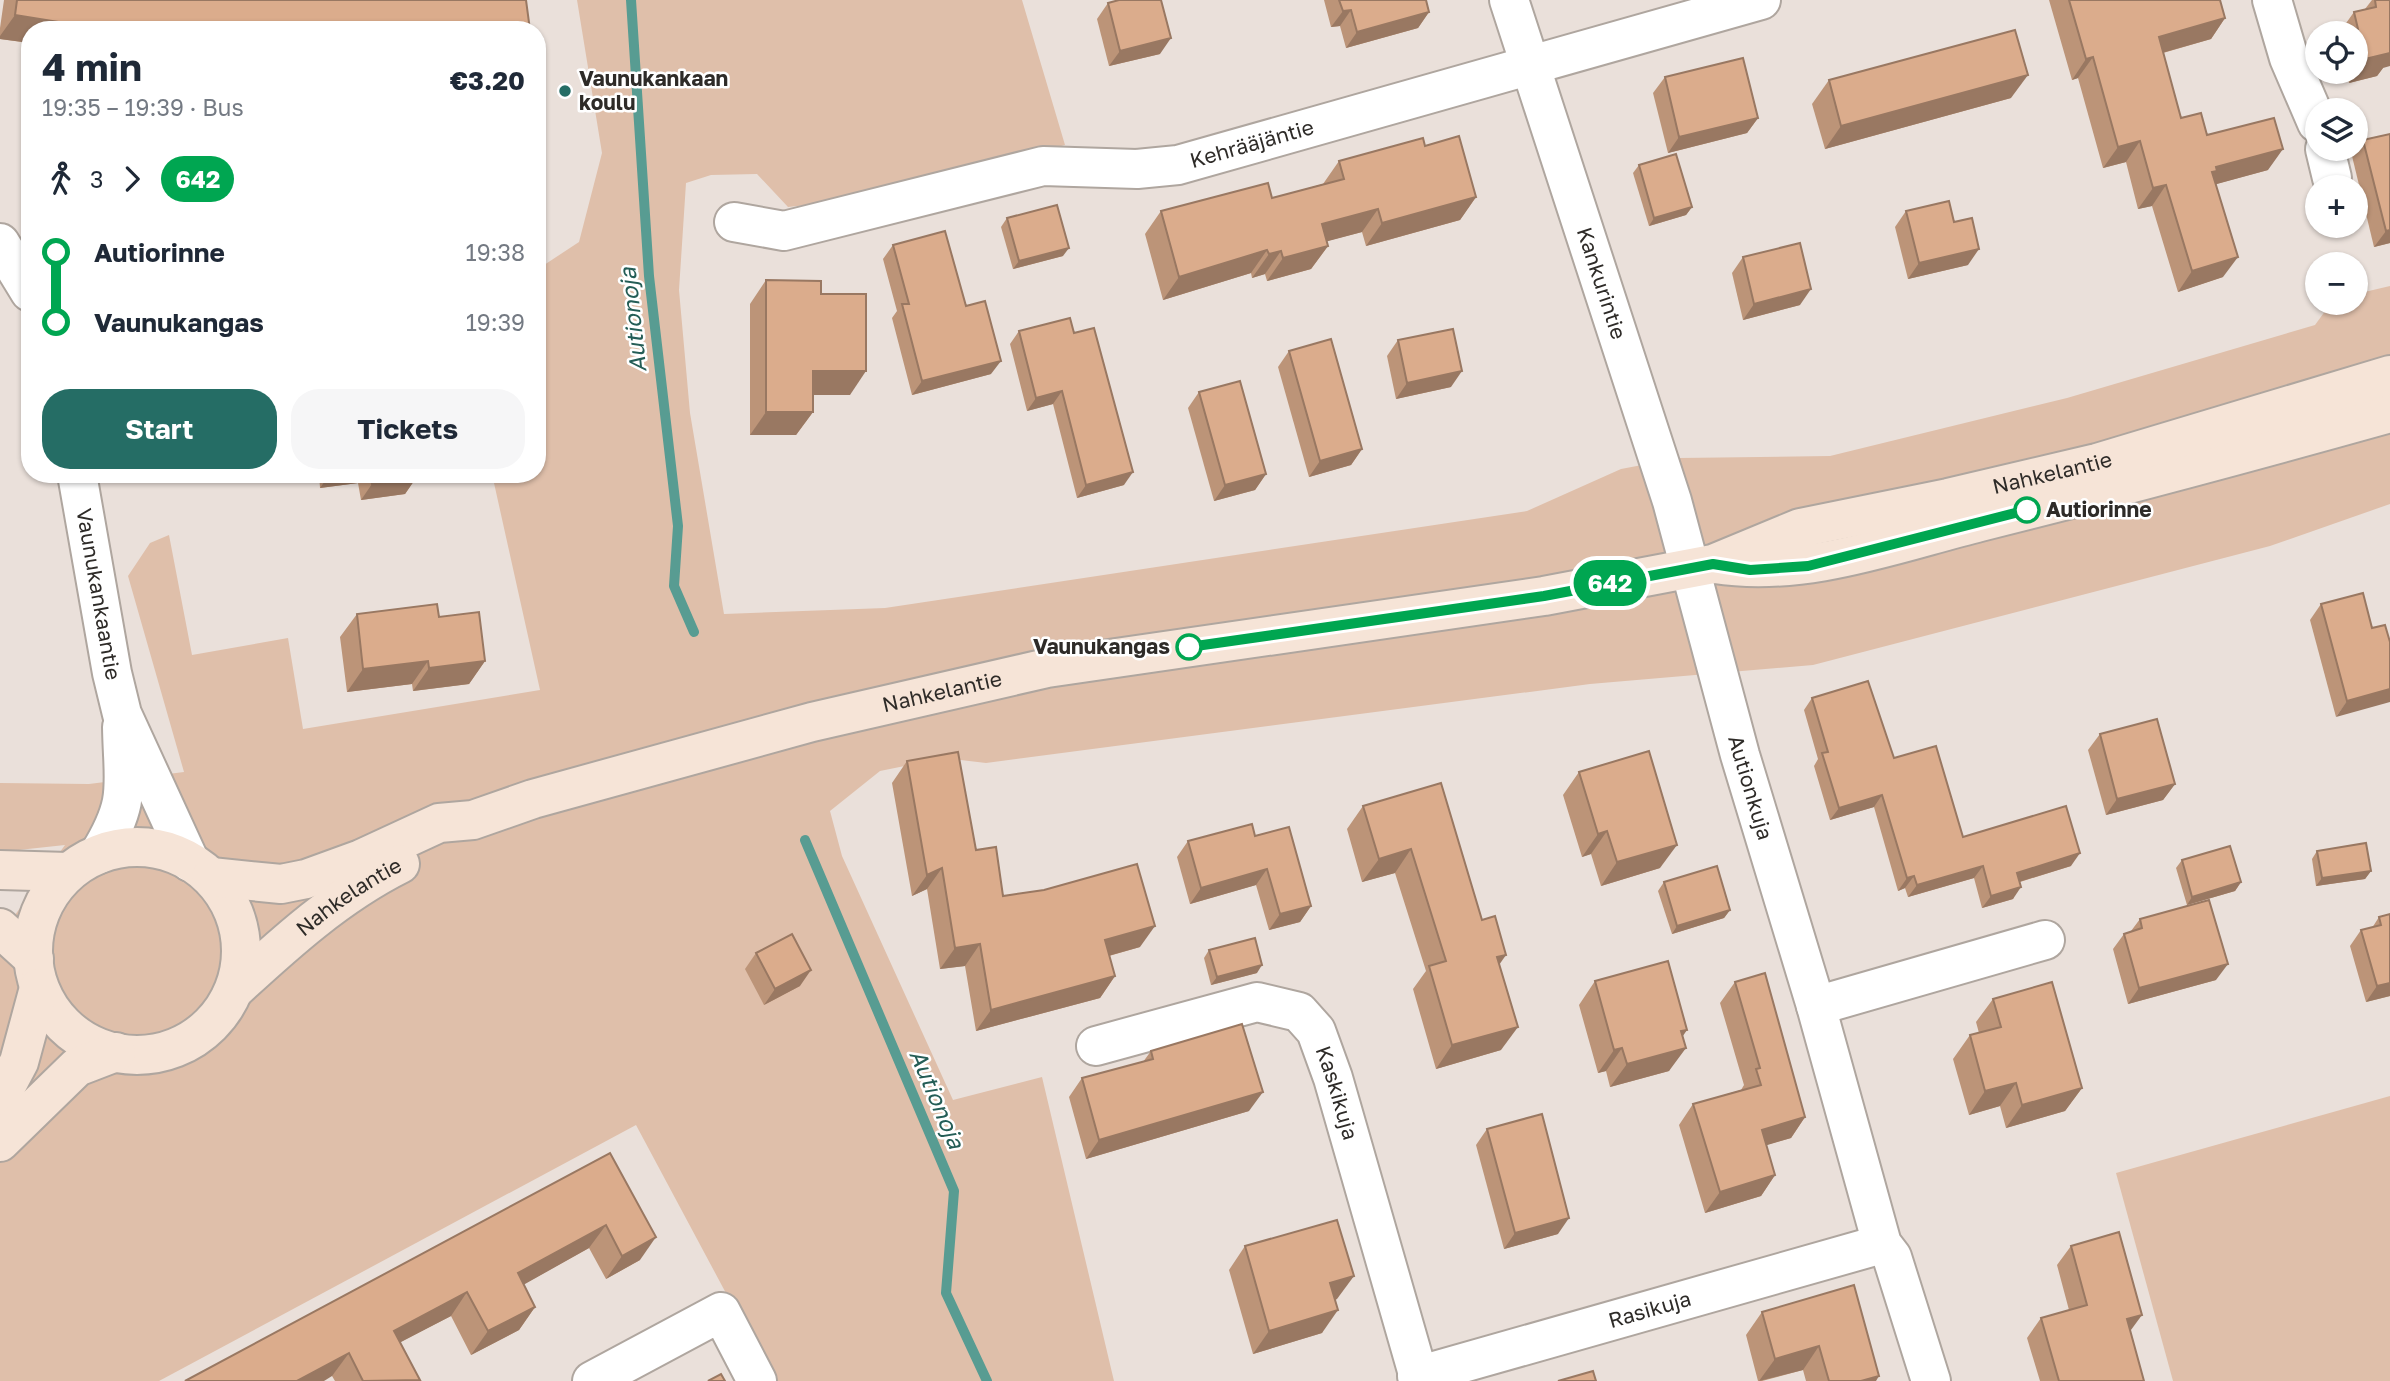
<!DOCTYPE html>
<meta charset="utf-8">
<style>
body{margin:0;font-family:"Golos Text",sans-serif;background:#f6f6f7;color:#1f2937;height:100vh;display:flex;flex-direction:column;font-size:26px;white-space:nowrap}
*{box-sizing:border-box;margin:0}
p{font-size:23px;color:#747a83}
.icon{flex:none;width:38px;height:38px;fill:none;stroke:currentColor;stroke-width:2;stroke-linecap:round;stroke-linejoin:round}
.map{position:relative;flex:1;overflow:hidden}
.drawer{position:absolute;left:21px;top:21px;width:525px;height:462px;display:flex;flex-direction:column;background:#fff;border-radius:28px;box-shadow:0 2px 5px #0004}
.drawer>*{flex:none}
.badge{padding:0 14px;border-radius:23px;font-size:24px;line-height:46px}
.fabs{position:absolute;left:2305px;top:21px;display:grid;gap:14px}
.fabs a{display:grid;place-items:center;width:63px;height:63px;border-radius:50%;background:#fff;box-shadow:0 2px 5px #0004;font-size:35px}
.map>.badge{position:absolute;translate:-50% -50%;box-shadow:0 0 0 4px #fff}
.legs{display:flex;align-items:center;gap:10px;height:77px;padding:0 21px;font-size:23px}
.legs p{margin-inline-start:auto}
.head{display:flex;align-items:center;justify-content:space-between;height:119px;padding:0 21px}
h1{font-size:38px;font-weight:700;line-height:52px}
.primary-button{display:flex;gap:14px;margin-top:auto;padding:14px 21px}
.primary-button a{flex:1;height:80px;border-radius:28px;background:#256d65;color:#fff;font-size:28px;font-weight:700;line-height:80px;text-align:center}
.primary-button a+a{background:#f6f6f7;color:#1f2937}
ul{padding:0 21px;list-style:none}
li{display:flex;align-items:center;gap:24px;height:70px;font-size:26px}
li i{display:grid;place-items:center;width:10px;height:100%;margin:0 9px;background:currentColor}
li i::after{content:'';width:18px;height:18px;margin:-9px;border:5px solid;border-radius:50%;background:#fff}
li p{margin-inline-start:auto}
li:first-child i{background:linear-gradient(#0000 50%,currentColor 0)}
li:last-child i{background:linear-gradient(currentColor 50%,#0000 0)}
.map>svg:first-child{display:block}
.green{fill:#dfbfaa}
.lines{fill:none;stroke-linecap:round;stroke-linejoin:round}
.stream{stroke:#589c92;stroke-width:10}
.street-casing{stroke:#afa69f;stroke-width:42}
.secondary-casing{stroke:#afa69f;stroke-width:42}
.street{stroke:#fff;stroke-width:38}
.secondary{stroke:#f6e4d7;stroke-width:38}
.wall{fill:#bc9478}
.shaded-wall{fill:#997862}
.building{fill:#dbac8c;stroke:#997862;stroke-width:2}
.line-1-casing{stroke:#fff;stroke-width:16}
.line-1{stroke:#00a651;stroke-width:10}
.poi-dot{fill:#256d65;stroke:#fff;stroke-width:2.5}
.stop-1-dot{fill:#fff;stroke:#00a651;stroke-width:3.5}
.labels{text-anchor:middle;stroke-width:5;stroke-linejoin:round;paint-order:stroke}
.poi-label{font-size:21px;font-weight:bold;fill:#2e2b28;stroke:#fff;text-anchor:start}
.street-label{font-size:21px;fill:#2e2b28;stroke:#fff}
.stop-label{font-size:21px;font-weight:bold;fill:#2e2b28;stroke:#fff;text-anchor:start}
.water-label{font-size:23px;font-style:italic;fill:#245d56;stroke:#fff}
</style>
<div class="map">
<svg width="2390" height="1381" viewBox="0 0 2390 1381">
<rect width="100%" height="100%" fill="#eae0da"/>
<g class="green">
<path d="M577 0H1022L1065 145 836 202 788 207 757 174 711 175 686 183 679 290 690 413 724 614 885 608 1527 511 1621 469 1679 458 1830 456 2067 398 2315 325 2331 303H2356V294L2390 286V504L2270 546 1813 665 1590 684 986 763 944 758 880 771 830 811 842 856 953 1100 1042 1077 1114 1381H773L636 1125 159 1381H0V936L65 845 0 852V783L89 784 184 772 128 576 150 543 169 535 192 655 288 638 303 729 540 690 492 474H537L538 269 579 242 602 153Z"/>
<path d="M2390 1096V1381H2173L2116 1173Z"/>
</g>
<g class="lines">
<g class="stream">
<path d="M631 0 649 276 678 526 674 586 694 632"/>
<path d="M805 840 954 1191 946 1293 987 1381"/>
</g>
<g class="street-casing">
<g id="street">
<path id="s1" d="M1509 0 1672 501 1740 755 1816 1006 1882 1244 1892 1257 1931 1381"/>
<path d="M2272 0 2289 58 2317 123"/>
<path d="M2325 149 2332 178"/>
<path id="s2" d="M734 222 784 231 1043 166 1137 169 1178 165 1761 0"/>
<path d="M0 243 30 292"/>
<path id="s3" d="M77 474 112 673 122 714 190 862"/>
<path d="M99 854C132 800 123 786 122 727"/>
<path d="M1816 1006 2045 940"/>
<path id="s4" d="M1096 1046 1257 1002 1299 1012 1316 1031 1333 1078 1420 1381"/>
<path id="s5" d="M1417 1376 1882 1244"/>
<path d="M592 1381 721 1312 757 1381"/>
</g>
</g>
<g class="secondary-casing">
<g id="secondary">
<path d="M1715 564C1805 578 1893 544 1980 522 2117 488 2254 451 2390 413"/>
<circle cx="137" cy="951" r="104"/>
<path d="M0 870 68 872"/>
<path id="s6" d="M211 877 281 884 306 879 361 859 439 823 473 820 533 799 812 722 1047 668 1544 596 1713 564 1800 528 1948 498 2097 463 2390 375"/>
<path d="M0 928 34 959"/>
<path id="s7" d="M235 989C286 942 338 895 400 864"/>
<path d="M0 1098 19 1062 39 988"/>
<path d="M0 1142 77 1067 116 1052"/>
</g>
</g>
<use href="#street" class="street"/>
<use href="#secondary" class="secondary"/>
</g>
<g class="wall">
<path d="M4 0H526L30 30V43L0 39V28Z"/>
<path d="M1324 0H1426L1429 12 1418 28 1346 48 1340 26 1331 27Z"/>
<path d="M2049 0H2220L2225 18 2211 39 2163 53 2181 118 2207 135 2268 170 2216 184 2223 277 2178 292 2152 206 2138 209 2126 162 2103 168 2078 78 2072 80Z"/>
<path d="M2372 0H2390L2383 68 2377 76 2349 83 2346 72H2356V33H2339L2354 12 2365 9Z"/>
<path d="M1108 3 1160 54 1109 66 1097 19Z"/>
<path d="M1665 77 1758 118 1747 133 1668 153 1653 93Z"/>
<path d="M1829 80 2011 98 1825 149 1812 104Z"/>
<path d="M2363 140 2390 243 2374 247 2352 156Z"/>
<path d="M1425 146 1476 197 1460 220 1366 246 1362 232 1327 241 1328 246 1311 269 1267 281 1265 274 1252 278 1251 273 1163 300 1145 234 1161 211 1272 198 1323 184 1339 161Z"/>
<path d="M1639 165 1692 207 1686 215 1649 226 1633 173Z"/>
<path d="M1906 211 1954 222 1968 265 1908 279 1895 227Z"/>
<path d="M1007 218 1063 256 1013 269 1001 227Z"/>
<path d="M893 245 966 306 991 374 912 395 892 318 897 311 883 259Z"/>
<path d="M1743 257 1800 305 1743 320 1732 273Z"/>
<path d="M766 280 821 294 850 395H813V412L796 435H750V304Z"/>
<path d="M1019 331 1074 333 1124 485 1077 498 1053 404 1027 411 1010 344Z"/>
<path d="M1398 340 1451 387 1396 399 1387 356Z"/>
<path d="M1289 351 1362 449 1351 465 1309 477 1278 367Z"/>
<path d="M1199 392 1266 474 1255 490 1214 501 1188 408Z"/>
<path d="M319 474H416V478L405 494 361 500 358 483 320 488Z"/>
<path d="M2321 604 2372 628 2390 642 2336 717 2310 620Z"/>
<path d="M357 614 439 617 485 661 469 684 413 691 412 684 347 692 340 637Z"/>
<path d="M1812 698 1894 758 1963 837 2071 866 2020 882 2013 899 1982 908 1974 878 1908 897 1905 888 1898 891 1874 807 1830 820 1814 766 1818 759 1804 710Z"/>
<path d="M2100 734 2175 784 2163 800 2106 815 2088 750Z"/>
<path d="M907 761 976 850 1003 896 1140 947 1109 956 1115 976 1100 998 976 1031 965 966 940 969 927 889 912 896 892 783Z"/>
<path d="M1579 772 1660 868 1601 886 1591 854 1582 857 1563 795Z"/>
<path d="M1441 783 1482 920 1499 964 1501 1050 1436 1069 1413 989 1426 971 1395 873 1362 882 1347 829 1363 806Z"/>
<path d="M1255 836 1311 906 1300 922 1269 930 1256 885 1190 904 1177 857 1188 841Z"/>
<path d="M2317 851 2371 871 2365 879 2316 886 2312 859Z"/>
<path d="M2182 860 2241 882 2235 891 2187 905 2176 868Z"/>
<path d="M1664 882 1730 910 1724 918 1672 934 1658 891Z"/>
<path d="M2390 914V996L2366 1002 2350 946 2361 930 2372 928 2379 917Z"/>
<path d="M2140 919 2216 980 2128 1004 2113 949 2124 934 2131 931Z"/>
<path d="M1209 950 1257 973 1211 985 1204 958Z"/>
<path d="M756 953 800 986 764 1005 745 969Z"/>
<path d="M1595 981 1682 1036 1669 1071 1610 1087 1606 1071 1598 1073 1579 1005Z"/>
<path d="M1735 982 1805 1117 1791 1138 1766 1145 1775 1175 1761 1196 1705 1213 1679 1125 1693 1104 1741 1090 1744 1085 1720 1003Z"/>
<path d="M1993 999 2082 1088 2065 1111 2006 1128 2000 1106 1969 1115 1953 1059 1970 1035 1979 1033 1976 1022Z"/>
<path d="M1151 1051 1249 1111 1086 1159 1069 1097 1082 1078 1143 1062Z"/>
<path d="M1487 1129 1558 1234 1504 1249 1476 1145Z"/>
<path d="M610 1153 640 1260 606 1279 589 1248 524 1284 535 1307 519 1330 471 1355 451 1316 400 1342 420 1381H335L332 1376 185 1381Z"/>
<path d="M1245 1246 1337 1299 1335 1300 1322 1333 1253 1354 1229 1270Z"/>
<path d="M2071 1246 2130 1331 2144 1381H2040L2027 1338 2041 1318 2069 1310 2057 1265Z"/>
<path d="M1762 1312 1876 1381H1806L1803 1370 1762 1381H1758L1746 1335Z"/>
</g>
<g class="shaded-wall">
<path d="M1351 10 1340 26 1331 27 1343 11Z"/>
<path d="M1429 12 1418 28 1346 48 1357 32Z"/>
<path d="M15 15 108 30H30V43L0 39V36Z"/>
<path d="M2225 18 2211 39 2144 58 2159 37Z"/>
<path d="M1171 38 1160 54 1109 66 1120 51Z"/>
<path d="M2390 49V66L2383 68 2377 76 2349 83 2365 59Z"/>
<path d="M2093 57 2078 78 2072 80 2086 59Z"/>
<path d="M2028 75 2011 98 1825 149 1841 126Z"/>
<path d="M1758 118 1747 133 1668 153 1679 137Z"/>
<path d="M537 125H544L537 134Z"/>
<path d="M2140 141 2126 162 2103 168 2118 147Z"/>
<path d="M2283 149 2268 170 2206 187 2197 193 2216 167Z"/>
<path d="M2166 185 2152 206 2138 209 2153 188Z"/>
<path d="M1476 197 1460 220 1366 246 1382 223Z"/>
<path d="M1692 207 1686 215 1649 226 1654 218Z"/>
<path d="M1378 209 1362 232 1306 247 1322 224Z"/>
<path d="M2390 230V243L2374 247 2386 231Z"/>
<path d="M1328 246 1311 269 1267 281 1283 258Z"/>
<path d="M1069 248 1063 256 1013 269 1019 261Z"/>
<path d="M1979 249 1968 265 1908 279 1919 263Z"/>
<path d="M1267 250 1251 273 1163 300 1179 277Z"/>
<path d="M1281 251 1265 274 1252 278 1269 254Z"/>
<path d="M2238 257 2223 277 2178 292 2192 271Z"/>
<path d="M1811 289 1800 305 1743 320 1754 304Z"/>
<path d="M1001 361 991 374 912 395 922 381Z"/>
<path d="M813 371H866L850 395H797Z"/>
<path d="M1462 371 1451 387 1396 399 1407 383Z"/>
<path d="M1062 391 1053 404 1027 411 1036 398Z"/>
<path d="M766 412H813L796 435H750Z"/>
<path d="M1362 449 1351 465 1309 477 1320 461Z"/>
<path d="M1133 472 1124 485 1077 498 1086 485Z"/>
<path d="M330 474H365L358 483 320 488Z"/>
<path d="M1266 474 1255 490 1214 501 1225 485Z"/>
<path d="M416 478 405 494 361 500 372 484Z"/>
<path d="M428 661 412 684 347 692 363 669Z"/>
<path d="M485 661 469 684 413 691 429 668Z"/>
<path d="M2390 689V702L2336 717 2347 701Z"/>
<path d="M2175 784 2163 800 2106 815 2117 799Z"/>
<path d="M1882 795 1874 807 1830 820 1839 808Z"/>
<path d="M1607 831 1591 854 1582 857 1598 834Z"/>
<path d="M1677 845 1660 868 1601 886 1617 862Z"/>
<path d="M1411 849 1395 873 1362 882 1379 859Z"/>
<path d="M2080 853 2071 866 2009 885 2017 873Z"/>
<path d="M1983 866 1974 878 1908 897 1917 885Z"/>
<path d="M942 868 927 889 912 896 927 875Z"/>
<path d="M1267 869 1256 885 1190 904 1201 888Z"/>
<path d="M2371 871 2365 879 2316 886 2322 878Z"/>
<path d="M1914 876 1905 888 1898 891 1907 878Z"/>
<path d="M2241 882 2235 891 2187 905 2192 897Z"/>
<path d="M2021 887 2013 899 1982 908 1991 896Z"/>
<path d="M1311 906 1300 922 1269 930 1280 914Z"/>
<path d="M1730 910 1724 918 1672 934 1677 926Z"/>
<path d="M1155 926 1140 947 1090 961 1105 940Z"/>
<path d="M980 944 965 966 940 969 955 948Z"/>
<path d="M1506 955 1490 978 1497 957Z"/>
<path d="M2228 964 2216 980 2128 1004 2139 988Z"/>
<path d="M1262 965 1257 973 1211 985 1217 977Z"/>
<path d="M811 970 800 986 764 1005 775 989Z"/>
<path d="M1115 976 1100 998 976 1031 991 1010Z"/>
<path d="M2390 983V996L2366 1002 2377 986Z"/>
<path d="M1518 1027 1501 1050 1436 1069 1452 1045Z"/>
<path d="M1687 1030 1672 1052 1686 1048 1669 1071 1610 1087 1627 1064 1681 1031Z"/>
<path d="M1622 1048 1606 1071 1598 1073 1614 1050Z"/>
<path d="M2016 1083 2000 1106 1969 1115 1985 1091Z"/>
<path d="M2082 1088 2065 1111 2006 1128 2022 1105Z"/>
<path d="M1263 1092 1249 1111 1086 1159 1099 1140Z"/>
<path d="M1805 1117 1791 1138 1747 1151 1762 1130Z"/>
<path d="M1775 1175 1761 1196 1705 1213 1720 1192Z"/>
<path d="M1569 1218 1558 1234 1504 1249 1515 1233Z"/>
<path d="M606 1225 589 1248 502 1297 518 1273Z"/>
<path d="M656 1237 640 1260 606 1279 622 1256Z"/>
<path d="M1354 1276 1337 1299 1314 1306 1330 1283Z"/>
<path d="M467 1292 451 1316 378 1354 394 1331Z"/>
<path d="M535 1307 519 1330 471 1355 488 1331Z"/>
<path d="M1338 1310 1322 1333 1253 1354 1269 1331Z"/>
<path d="M2142 1315 2128 1334 2127 1319Z"/>
<path d="M1819 1346 1803 1370 1759 1381 1775 1359Z"/>
<path d="M349 1353 332 1376 324 1381H297Z"/>
<path d="M1879 1376 1876 1381H1861Z"/>
</g>
<g class="building">
<path d="M17 0H526L530 30H108L15 15Z"/>
<path d="M1119 0H1161L1171 38 1120 51 1108 3Z"/>
<path d="M1339 0H1426L1429 12 1357 32 1351 10 1343 11Z"/>
<path d="M2069 0H2220L2225 18 2159 37 2181 118 2201 113 2207 135 2274 118 2283 149 2216 167 2217 171 2212 172 2238 257 2192 271 2166 185 2153 188 2140 141 2118 147 2093 57 2086 59Z"/>
<path d="M2375 0H2390V53L2365 59 2354 12 2376 7Z"/>
<path d="M2015 30 2028 75 1841 126 1829 80Z"/>
<path d="M1743 58 1758 118 1679 137 1665 77Z"/>
<path d="M537 78 544 125H537Z"/>
<path d="M2390 134V230L2386 231 2363 140Z"/>
<path d="M1459 136 1476 197 1382 223 1378 209 1322 224 1328 246 1283 258 1281 251 1269 254 1267 250 1179 277 1161 211 1268 183 1272 198 1344 179 1339 161 1423 138 1425 146Z"/>
<path d="M1676 154 1692 207 1654 218 1639 165Z"/>
<path d="M1949 201 1954 222 1972 218 1979 249 1919 263 1906 211Z"/>
<path d="M1057 205 1069 248 1019 261 1007 218Z"/>
<path d="M945 231 966 306 985 301 1001 361 922 381 902 304H909L893 245Z"/>
<path d="M1800 243 1811 289 1754 304 1743 257Z"/>
<path d="M766 280 821 281V294H866V371H813V412H766Z"/>
<path d="M1070 318 1074 333 1094 328 1133 472 1086 485 1062 391 1036 398 1019 331Z"/>
<path d="M1453 329 1462 371 1407 383 1398 340Z"/>
<path d="M1331 339 1362 449 1320 461 1289 351Z"/>
<path d="M1240 381 1266 474 1225 485 1199 392Z"/>
<path d="M370 474H416V478L372 484Z"/>
<path d="M2363 593 2372 628 2385 625 2390 642V689L2347 701 2321 604Z"/>
<path d="M437 604 439 617 479 612 485 661 429 668 428 661 363 669 357 614Z"/>
<path d="M1868 681 1894 758 1936 746 1963 837 2066 806 2080 853 2017 873 2021 887 1991 896 1983 866 1917 885 1914 876 1907 878 1882 795 1839 808 1822 753 1828 752 1812 698Z"/>
<path d="M2157 719 2175 784 2117 799 2100 734Z"/>
<path d="M1649 751 1677 845 1617 862 1607 831 1598 834 1579 772Z"/>
<path d="M958 752 976 850 996 847 1003 896 1044 890 1137 864 1155 926 1105 940 1115 976 991 1010 980 944 955 948 942 868 927 875 907 761Z"/>
<path d="M1441 783 1482 920 1495 916 1506 955 1497 957 1518 1027 1452 1045 1429 966 1446 961 1411 849 1379 859 1363 806Z"/>
<path d="M1252 824 1255 836 1289 827 1311 906 1280 914 1267 869 1201 888 1188 841Z"/>
<path d="M2366 843 2371 871 2322 878 2317 851Z"/>
<path d="M2230 846 2241 882 2192 897 2182 860Z"/>
<path d="M1717 866 1730 910 1677 926 1664 882Z"/>
<path d="M2209 900 2228 964 2139 988 2124 934 2142 928 2140 919Z"/>
<path d="M2390 914V983L2377 986 2361 930 2381 925 2379 917Z"/>
<path d="M792 934 811 970 775 989 756 953Z"/>
<path d="M1255 938 1262 965 1217 977 1209 950Z"/>
<path d="M1668 961 1687 1030 1681 1031 1686 1048 1627 1064 1622 1048 1614 1050 1595 981Z"/>
<path d="M1765 973 1805 1117 1762 1130 1775 1175 1720 1192 1693 1104 1761 1085 1756 1069 1760 1068 1735 982Z"/>
<path d="M2052 982 2082 1088 2022 1105 2016 1083 1985 1091 1970 1035 2001 1027 1993 999Z"/>
<path d="M1242 1024 1263 1092 1099 1140 1082 1078 1153 1059 1151 1051Z"/>
<path d="M1542 1114 1569 1218 1515 1233 1487 1129Z"/>
<path d="M610 1153 656 1237 622 1256 606 1225 518 1273 535 1307 488 1331 467 1292 394 1331 420 1380 363 1381 349 1353 297 1381H185Z"/>
<path d="M1337 1220 1354 1276 1330 1283 1338 1310 1269 1331 1245 1246Z"/>
<path d="M2119 1232 2142 1315 2127 1319 2144 1381H2059L2041 1318 2087 1305 2071 1246Z"/>
<path d="M1854 1285 1879 1376 1861 1381H1829L1819 1346 1775 1359 1762 1312Z"/>
<path d="M1593 1371 1596 1381H1558Z"/>
<path d="M721 1374 725 1381H708Z"/>
</g>
<g class="lines">
<g class="line-1-casing">
<path id="line-1" d="M1189 647 1544 596 1713 564 1750 570 1808 566 2027 510"/>
</g>
<use href="#line-1" class="line-1"/>
</g>
<circle class="poi-dot" cx="565" cy="91" r="7"/>
<g class="stop-1-dot">
<circle cx="2027" cy="510" r="12"/>
<circle cx="1189" cy="647" r="12"/>
</g>
<g class="labels">
<g class="poi-label">
<text x="579" y="86">Vaunukankaan<tspan x="579" dy="24">koulu</tspan></text>
</g>
<g class="street-label">
<text dy="7" stroke="none"><textPath href="#s2" startOffset="530">Kehrääjäntie</textPath></text>
<text dy="7" stroke="none"><textPath href="#s1" startOffset="298">Kankurintie</textPath></text>
<text dy="7" stroke="none"><textPath href="#s6" startOffset="1895">Nahkelantie</textPath></text>
<text dy="7" stroke="none"><textPath href="#s3" startOffset="122">Vaunukankaantie</textPath></text>
<text dy="7" stroke="none"><textPath href="#s6" startOffset="761">Nahkelantie</textPath></text>
<text dy="7" stroke="none"><textPath href="#s1" startOffset="824">Autionkuja</textPath></text>
<text dy="7" stroke="none"><textPath href="#s7" startOffset="147">Nahkelantie</textPath></text>
<text dy="7" stroke="none"><textPath href="#s4" startOffset="301">Kaskikuja</textPath></text>
<text dy="7" stroke="none"><textPath href="#s5" startOffset="242">Rasikuja</textPath></text>
</g>
<g class="stop-label">
<text x="2046" y="517">Autiorinne</text>
<text x="1170" y="654" text-anchor="end">Vaunukangas</text>
</g>
<g class="water-label">
<text transform="translate(633 320) rotate(-96)" y="8">Autionoja</text>
<text transform="translate(937 1099) rotate(67)" y="8">Autionoja</text>
</g>
</g>
</svg>
<div class="fabs">
<a><svg class="icon" aria-label="locate" viewBox="0 0 24 24"><circle cx="12" cy="12" r="6"/><path d="M12 2v4M12 18v4M2 12h4M18 12h4"/></svg></a>
<a><svg class="icon" aria-label="layers" viewBox="0 0 24 24"><path d="M12 4l9 5-9 5-9-5zM3 14l9 5 9-5"/></svg></a>
<a>+</a>
<a>−</a>
</div>
<b class="badge" style="left:1610px;top:583px;background:#00a651;color:#fff">642</b>
<section class="drawer">
<div class="head"><div><h1>4 min</h1><p>19:35 – 19:39 · Bus</p></div><b>€3.20</b></div>
<div class="legs"><svg class="icon" aria-label="walk" viewBox="0 0 24 24"><circle cx="13" cy="4" r="2"/><path d="M13 8l-2 6 4 7M11 14l-3 7M7 12l3-4h3l4 4"/></svg>3<svg class="icon" aria-label="forward" viewBox="0 0 24 24"><path d="M9 5l7 7-7 7"/></svg><b class="badge" style="background:#00a651;color:#fff">642</b></div>
<ul>
<li><i style="color:#00a651"></i><b>Autiorinne</b><p>19:38</p></li>
<li><i style="color:#00a651"></i><b>Vaunukangas</b><p>19:39</p></li>
</ul>
<div class="primary-button"><a>Start</a><a>Tickets</a></div>
</section>
</div>
